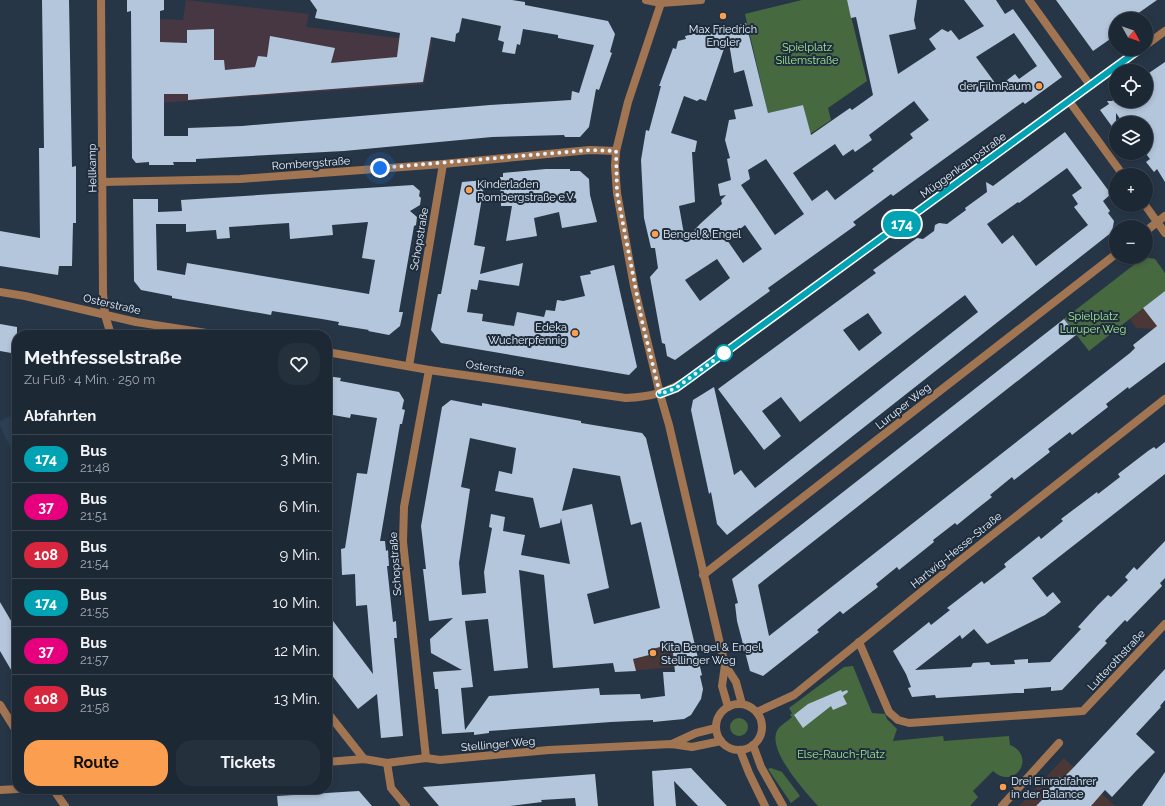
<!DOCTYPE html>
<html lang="de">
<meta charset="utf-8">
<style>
body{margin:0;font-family:Raleway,sans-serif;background:#25303d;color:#f1f3f6;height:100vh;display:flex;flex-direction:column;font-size:15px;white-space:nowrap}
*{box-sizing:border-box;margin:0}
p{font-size:13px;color:#a0a6ad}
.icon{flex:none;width:22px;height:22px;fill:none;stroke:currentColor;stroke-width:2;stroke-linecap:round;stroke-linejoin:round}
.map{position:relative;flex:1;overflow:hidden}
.panel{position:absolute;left:12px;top:330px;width:320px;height:464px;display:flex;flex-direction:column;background:#1d2835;border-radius:16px;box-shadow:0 2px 6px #0003,0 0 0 1px #3b4450}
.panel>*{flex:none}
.badge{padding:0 8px;border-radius:13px;font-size:14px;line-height:26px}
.needle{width:26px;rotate:130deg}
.tools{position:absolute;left:1109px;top:12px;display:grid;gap:8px}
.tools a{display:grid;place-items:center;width:44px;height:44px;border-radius:50%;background:#1d2835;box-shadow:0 2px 6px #0003,0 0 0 1px #3b4450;font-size:20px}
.you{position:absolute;width:20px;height:20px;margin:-10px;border:3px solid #fff;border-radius:50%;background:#1a73e8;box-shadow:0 0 0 6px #1a73e833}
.map>.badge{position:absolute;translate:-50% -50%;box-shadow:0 0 0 2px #fff}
h2{padding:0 12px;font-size:15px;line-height:36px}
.round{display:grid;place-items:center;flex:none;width:42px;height:42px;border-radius:16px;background:#25303d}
.headline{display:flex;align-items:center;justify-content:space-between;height:68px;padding:0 12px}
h1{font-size:19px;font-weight:700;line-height:30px}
.action{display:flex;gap:8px;margin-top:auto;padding:8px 12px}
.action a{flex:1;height:46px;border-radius:16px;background:#fb9e50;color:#111;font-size:16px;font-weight:700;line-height:46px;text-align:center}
.action a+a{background:#25303d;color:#f1f3f6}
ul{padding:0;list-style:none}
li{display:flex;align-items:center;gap:12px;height:48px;padding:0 12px;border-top:1px solid #3b4450}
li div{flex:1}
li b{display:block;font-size:15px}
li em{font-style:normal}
li .badge{min-width:44px;font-weight:700;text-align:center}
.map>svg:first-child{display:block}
.built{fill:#2c3f55}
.industrial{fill:#473742}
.education{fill:#4b3735}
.green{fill:#476940}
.building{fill:#b4c6db;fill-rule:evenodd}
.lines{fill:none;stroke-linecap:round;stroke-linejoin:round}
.pedestrian{stroke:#a27552;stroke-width:8}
.minor{stroke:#a27552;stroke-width:8}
.tertiary{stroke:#a27552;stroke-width:8}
.line-casing{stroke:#fff;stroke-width:9}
.line{stroke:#00a3b4;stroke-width:6}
.walk{stroke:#e7f1fc;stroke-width:4;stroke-dasharray:0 7.2}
.poi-dot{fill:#fb9e50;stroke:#1e2c3c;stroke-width:1.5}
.stop-dot{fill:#fff;stroke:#00a3b4;stroke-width:2}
.labels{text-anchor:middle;stroke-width:4;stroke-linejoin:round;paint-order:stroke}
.poi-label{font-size:11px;fill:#e7f1fc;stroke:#1e2c3c;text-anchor:start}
.park-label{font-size:11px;fill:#a1ea92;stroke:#1e2c3c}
.street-label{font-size:11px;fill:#e7f1fc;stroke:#1e2c3c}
</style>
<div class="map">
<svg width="1165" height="806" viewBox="0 0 1165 806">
<rect width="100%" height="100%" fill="#273647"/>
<path class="built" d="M17 413V461L0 426V421Z"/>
<path class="industrial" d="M186 0 309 14 306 27 432 42 424 84 160 103V19L183 20Z"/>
<g class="education">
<path d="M1165 291V337L1155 329 1136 328 1130 319Z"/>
<path d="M692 630 696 657H698L700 665 615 672 610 649Z"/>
<path d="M1064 758 1115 806H1019Z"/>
</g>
<g class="green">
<path d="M802 0H847L867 81 828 108 831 120 810 134 803 105 768 113 745 14Z"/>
<path d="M1144 257 1155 259 1165 273V291L1089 351 1064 319Z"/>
<path d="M853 666 872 713 885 714 887 719 897 729 893 741 943 736 944 741 1009 736 1010 745C1037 756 1015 791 993 771L973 791 978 797 970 806H818C806 792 765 749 778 729 781 725 788 721 792 717L790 715 792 713 789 708 844 667Z"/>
<circle cx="739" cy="727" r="9"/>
<path d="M771 768 782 772 800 796 791 803 768 769Z"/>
</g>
<g class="building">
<path d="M42 0H69L72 167 76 166V223H73L72 266H59L58 275 0 266V231L40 238 39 148H44Z"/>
<path d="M127 0H164V10L160 11V42L187 43V30L214 29V60H224L225 70 255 67 258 56 267 57 270 36 335 48 331 63 397 57 400 33 315 18 317 10 310 0H512L525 2V5L608 21 615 34 610 52 612 53 599 90 596 89 589 127 580 137H565L564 135 492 137 344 151 196 159V162H173L174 165H149V162L136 163 132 158 131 11 127 12ZM462 18 501 26 498 40 504 42 502 52 515 54 517 44 520 45 523 29 558 35V38L594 45 579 93 572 91 571 100 490 105 242 126 188 128V136H164V94H188V100L423 82 431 37 455 42 456 34 459 32Z"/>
<path d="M847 0H917L914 20 916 29 889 35 898 74 936 49 929 39 942 29 948 32 951 30 959 40 984 26 964 0H996L1005 14 1013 9 1062 77 1025 104 1023 102 893 196 891 194 853 222 856 225 768 288 770 291 675 360 667 356 665 344 662 343 650 277 658 268 655 248H651L644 218 641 160 646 130 649 131 661 86H659L673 48 676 49 678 41 686 39 685 36 702 32 705 35 746 23 768 113 803 105 811 135 850 108 852 110 873 95 856 17 851 18ZM1014 33 1037 66 1019 79 1015 74 998 87 976 57ZM728 37 734 73 744 70 753 106 734 110 736 119 729 120 725 140 730 158 727 159 731 180 718 184 720 196 726 195 721 200 722 204 700 224 685 240 679 206 695 202 692 152H695L697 141 671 133 684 96 697 101 700 99 706 101ZM914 101 929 120 910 134 913 138 872 169 874 171 835 200 827 190 812 201 793 173 835 144 843 156 853 149 855 152 872 140 869 135ZM766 159 804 214 775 235 741 185 750 179 748 170ZM745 225 762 249 743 263 727 240ZM717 259 730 278 700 301 685 280Z"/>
<path d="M1056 0H1157L1130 19H1116V35L1093 51Z"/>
<path d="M1165 62V182L1157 169 1154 172 1146 162 1150 159 1146 154V123H1123L1116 113V132L1100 110 1109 104 1107 101H1112L1116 98V101H1146V75Z"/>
<path d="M1065 132 1111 194 1103 201 1110 211 1108 213 1114 221 1112 232 727 535 717 524 711 492 709 494 691 410 693 400 714 387 734 475 741 470 755 488 978 312 965 295 800 422 781 397 762 411 781 436 764 450 718 389 876 273 873 270 917 238 923 239 934 231 935 225 939 223 947 224 966 210 965 208 987 192 986 182 993 186ZM1067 168 1082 188 1072 195 1078 204 1074 207 1088 225 1036 266 1013 235 1002 244 987 224 1018 202 1019 203ZM868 313 882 333 859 351 843 330Z"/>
<path d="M546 169H570V171H580L589 179 590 195 597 222 562 228 559 212 534 218 537 236 506 241 512 206H501L500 177H503V173Z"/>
<path d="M485 180 474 245 485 247 480 274 523 263 519 286 479 280 477 290 471 289 467 312 483 314 482 321 514 326 517 312 544 317 546 310 555 311 557 300 563 301 585 296 580 276 591 274 590 271 614 265 637 367 629 375 441 343 431 330 438 294H441L462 182Z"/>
<path d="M413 185 420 191 419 196 421 198 420 205 410 211 417 217 416 225 414 226 399 312H403L400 326 389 335 368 331 369 330 338 325 339 322 322 319 272 311 271 315 172 298V296L141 290 134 281 133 199H158V212L182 211 181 200ZM368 222 362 258 375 260 369 294 187 263 185 275 157 270 156 224H186V232L216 230 217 239 230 238 229 227 289 223 290 239 333 235 332 225Z"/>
<path d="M1165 291V362L1129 389 1128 387 1106 404 1108 407 1072 435 1070 432 1048 449 1050 452 1014 480 1012 477 990 495 992 497 978 508 957 525 955 523 933 540 934 542 899 570 897 567 876 584 878 587 843 614 840 611 817 630 819 632 763 676 750 671 737 621 735 604 738 603 732 579 1064 319 1076 335 758 585 769 636 1130 353 1135 348 1133 345 1157 326 1143 308Z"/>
<path d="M0 324 17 327V354L0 351Z"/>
<path d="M327 376 341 378 340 381 399 392 404 400 402 409 405 410 402 424H400L380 541H385L386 551 388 550 389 566H387L393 622 396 621 397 638H394L403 736 381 738 377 694 358 709 327 669V613L373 674 367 605 356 606 355 574 342 575 341 549 345 548 357 473 367 474 377 418 351 414 350 418 327 414Z"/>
<path d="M451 400 482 406V403L581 421V423L642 433 646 438 702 675 700 676 703 689 701 699 691 715 684 719 653 722V720L611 722 489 731V733L474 735V732L442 734 438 689H435L433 672 462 670 431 653 430 639 453 618 429 621 423 569H426L421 526 442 407ZM470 438 516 448 512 474 499 471 495 491 533 498 540 528 560 523 561 518 570 564 521 555 525 535 503 531 505 517 491 514 489 527 492 528 484 572 486 593 462 595 459 563 470 489 461 487ZM573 468 620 476 631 525 641 522 660 608 594 624 587 594 609 588 592 504 562 511ZM519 570 544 575 553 668 613 663 615 672 636 671 633 659 649 655 648 650 672 644 675 672H663L665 696 641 699 640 694 600 695 599 688 489 696 465 730 461 688 473 687 465 621 488 619 494 671 528 668Z"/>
<path d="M1165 442V474L1032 578 1047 597 1053 592 1061 602 1045 615 987 644 974 629 962 639 960 635 915 670 971 667 973 663 989 662 991 665 1015 664 1014 660 1028 659V663L1050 662 1081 629 1078 627 1098 605 1108 595 1111 597 1128 580 1125 577 1134 567 1137 570 1165 541V578L1160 583 1162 586 1127 622 1125 620 1105 641 1107 643 1062 690 1051 691V687L1024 689V693H1016L936 698 935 695 912 697 908 688 911 687 906 674 893 651 929 622 931 625 950 610 947 608 982 581 984 584 1006 567 1004 564 1039 536 1041 539 1063 521 1061 519 1097 492 1098 494 1120 477 1118 474 1148 451 1154 447 1156 449Z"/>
<path d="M0 602 17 631V680L0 651Z"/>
<path d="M1165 669V700L1160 706 1161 707 1136 734 1155 752 1136 771 1112 797 1105 790 1091 806H1036L1050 792 1048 790 1060 777 1062 779 1074 767Z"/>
<path d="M841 690 842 692 847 690 848 692 843 696 847 704 833 710 831 706 803 728 794 715 808 704Z"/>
<path d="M691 768 727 806H698L674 781 676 806H654L652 771Z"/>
<path d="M1165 772V806H1142Z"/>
<path d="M595 774 598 806H576L575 798 541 800 542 802 510 806H439L423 787Z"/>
<path d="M359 791 372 806H278L277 796Z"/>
</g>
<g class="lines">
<path class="pedestrian" d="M1002 806 1059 743"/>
<g class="minor">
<path d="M101 0 103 293 105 315 111 335"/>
<path d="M646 0 661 3 701 0"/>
<path d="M1029 0 1090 85"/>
<path d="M1069 101 1123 175"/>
<path d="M103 182 240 179 443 164 590 150 616 151"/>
<path d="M1145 205 1165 233"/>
<path d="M1146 231 1165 216"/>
<path d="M409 366 443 164"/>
<path d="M660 394 634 286 617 193 615 166 616 151 628 102 662 0"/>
<path d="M703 575 1116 254"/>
<path d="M859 642 889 712 898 720 909 723 1083 711 1165 624"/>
<path d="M0 705 17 732"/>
<path d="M327 712 364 759"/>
<path d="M757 712 794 695 958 562 1165 399"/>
<path d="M672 744 696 733 716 728"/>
<path d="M426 758 403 542 404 507 429 370"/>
<path d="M327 762 364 759 387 763 426 758 440 760 549 750 672 744 692 747 721 741"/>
<path d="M387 763 391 788 406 806"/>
<path d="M53 789 65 806"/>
<path d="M0 790 17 789"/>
</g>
<g class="tertiary">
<path d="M1146 45 1165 31"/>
<path d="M0 292 25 296 136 322 219 335"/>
<path d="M327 352 429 370 626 398C651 397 669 392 690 378L1140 49"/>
<path d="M660 394 669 425 725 665 736 682 742 704"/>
<path d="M725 665 722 686 728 707"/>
<circle cx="739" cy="727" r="23"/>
<path d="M753 745 761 767 783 806"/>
<path d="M740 750 749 773 765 806"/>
</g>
</g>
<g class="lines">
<g class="line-casing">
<path id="line" d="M660 394 676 388 690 378 1140 49"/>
</g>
<use href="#line" class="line"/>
<path class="walk" d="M380 168 590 150 616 151 617 193 642 321 660 394 676 388 724 353"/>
</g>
<g class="poi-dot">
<circle cx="723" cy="16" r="4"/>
<circle cx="1039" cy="86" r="4"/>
<circle cx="469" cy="190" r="4"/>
<circle cx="655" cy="234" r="4"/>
<circle cx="575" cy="333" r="4"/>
<circle cx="653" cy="653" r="4"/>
<circle cx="1003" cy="787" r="4"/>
</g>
<circle class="stop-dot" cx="724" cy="353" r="8"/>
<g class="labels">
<g class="poi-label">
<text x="723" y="33" text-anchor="middle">Max Friedrich<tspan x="723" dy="13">Engler</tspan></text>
<text x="1031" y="90" text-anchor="end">der FilmRaum</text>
<text x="477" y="188">Kinderladen<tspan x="477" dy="13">Rombergstraße e.V.</tspan></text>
<text x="663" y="238">Bengel &amp; Engel</text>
<text x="567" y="331" text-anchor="end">Edeka<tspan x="567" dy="13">Wucherpfennig</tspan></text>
<text x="661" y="651">Kita Bengel &amp; Engel<tspan x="661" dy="13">Stellinger Weg</tspan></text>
<text x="1011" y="785">Drei Einradfahrer<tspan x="1011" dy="13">in der Balance</tspan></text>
</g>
<g class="park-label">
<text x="807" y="51">Spielplatz<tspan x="807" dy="13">Sillemstraße</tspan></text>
<text x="1093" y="320">Spielplatz<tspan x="1093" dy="13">Luruper Weg</tspan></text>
<text x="841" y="758">Else-Rauch-Platz</text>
</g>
<g class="street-label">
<text transform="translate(311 163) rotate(-4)" y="4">Rombergstraße</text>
<text transform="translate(963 165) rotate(-36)" y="4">Müggenkampstraße</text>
<text transform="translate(92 168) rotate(-91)" y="4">Hellkamp</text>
<text transform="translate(419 239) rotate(-80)" y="4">Schopstraße</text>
<text transform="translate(112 304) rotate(13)" y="4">Osterstraße</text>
<text transform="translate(495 368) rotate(8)" y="4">Osterstraße</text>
<text transform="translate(903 406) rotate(-38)" y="4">Luruper Weg</text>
<text transform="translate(956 550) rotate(-39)" y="4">Hartwig-Hesse-Straße</text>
<text transform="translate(395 564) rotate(-94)" y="4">Schopstraße</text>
<text transform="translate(1116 660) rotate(-47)" y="4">Lutterothstraße</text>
<text transform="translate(498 744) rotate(-5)" y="4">Stellinger Weg</text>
</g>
</g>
</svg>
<div class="tools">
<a><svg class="needle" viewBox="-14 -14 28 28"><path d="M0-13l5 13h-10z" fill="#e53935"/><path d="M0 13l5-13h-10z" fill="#a0a6ad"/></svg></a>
<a><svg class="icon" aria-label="locate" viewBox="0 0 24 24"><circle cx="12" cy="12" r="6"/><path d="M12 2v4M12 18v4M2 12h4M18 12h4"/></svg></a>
<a><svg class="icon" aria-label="layers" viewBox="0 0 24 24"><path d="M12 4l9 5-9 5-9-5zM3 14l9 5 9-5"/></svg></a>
<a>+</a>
<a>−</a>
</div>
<div class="you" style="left:380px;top:168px"></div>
<b class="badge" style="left:902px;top:224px;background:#00a3b4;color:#fff">174</b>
<section class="panel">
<div class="headline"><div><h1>Methfesselstraße</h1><p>Zu Fuß · 4 Min. · 250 m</p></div><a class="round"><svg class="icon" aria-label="heart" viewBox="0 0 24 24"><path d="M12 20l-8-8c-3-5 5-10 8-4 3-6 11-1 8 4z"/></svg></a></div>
<h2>Abfahrten</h2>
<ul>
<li><span class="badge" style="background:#00a3b4;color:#fff">174</span><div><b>Bus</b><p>21:48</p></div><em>3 Min.</em></li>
<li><span class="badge" style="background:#e6007e;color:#fff">37</span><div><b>Bus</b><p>21:51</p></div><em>6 Min.</em></li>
<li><span class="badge" style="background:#d7263d;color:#fff">108</span><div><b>Bus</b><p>21:54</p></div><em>9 Min.</em></li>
<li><span class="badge" style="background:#00a3b4;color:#fff">174</span><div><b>Bus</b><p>21:55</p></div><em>10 Min.</em></li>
<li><span class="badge" style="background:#e6007e;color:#fff">37</span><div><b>Bus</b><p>21:57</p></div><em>12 Min.</em></li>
<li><span class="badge" style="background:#d7263d;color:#fff">108</span><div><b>Bus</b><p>21:58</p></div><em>13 Min.</em></li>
</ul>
<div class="action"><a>Route</a><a>Tickets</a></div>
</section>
</div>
